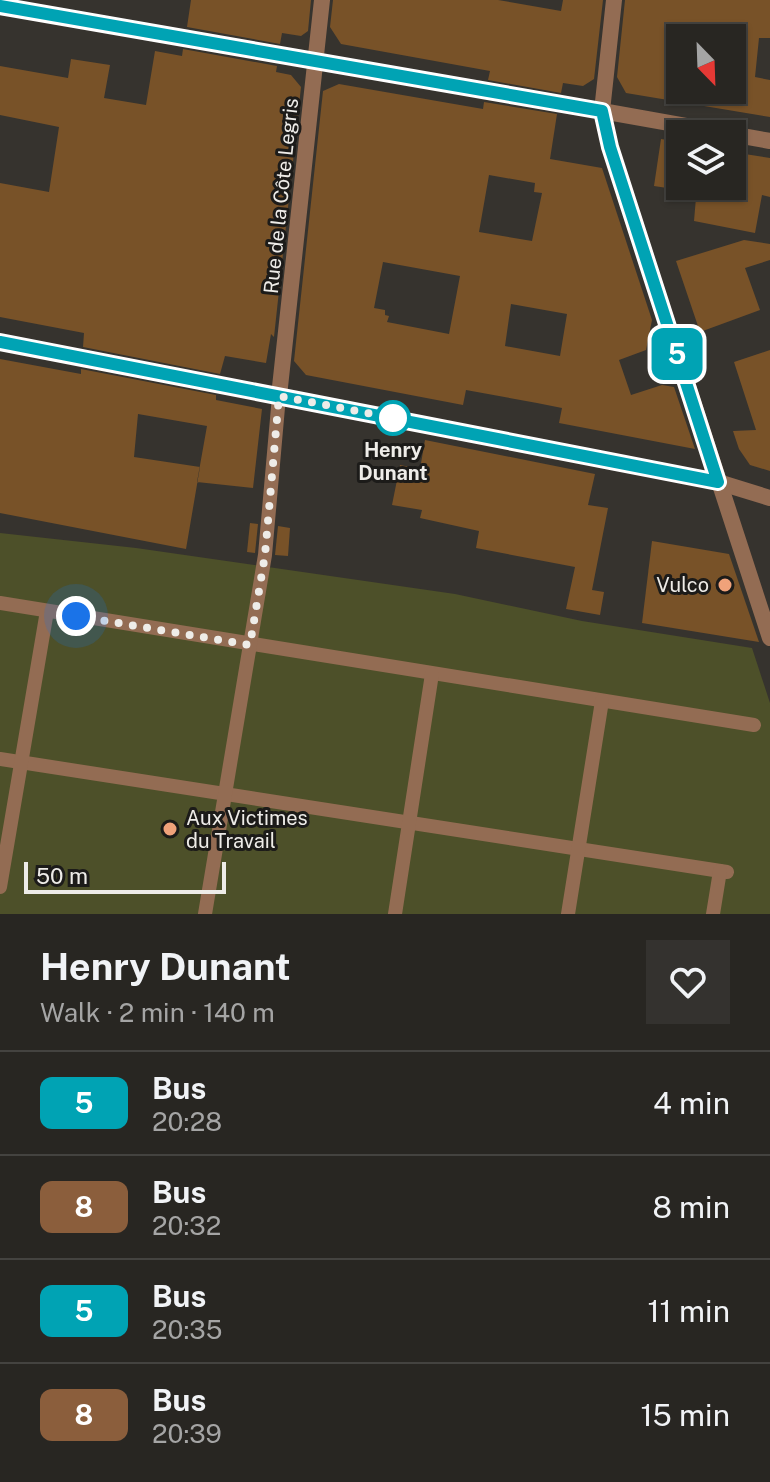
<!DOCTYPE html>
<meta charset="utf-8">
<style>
body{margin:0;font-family:"Public Sans",sans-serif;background:#34322f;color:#f1f3f6;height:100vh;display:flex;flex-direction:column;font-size:30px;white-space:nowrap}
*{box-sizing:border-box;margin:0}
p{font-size:26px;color:#a5a5a5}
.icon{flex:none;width:44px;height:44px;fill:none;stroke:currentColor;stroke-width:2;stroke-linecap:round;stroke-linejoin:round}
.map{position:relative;height:914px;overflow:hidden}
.drawer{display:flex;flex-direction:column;background:#282622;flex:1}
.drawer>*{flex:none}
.badge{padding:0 16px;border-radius:12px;font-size:28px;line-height:52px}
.needle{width:52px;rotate:157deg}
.buttons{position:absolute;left:666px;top:24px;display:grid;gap:16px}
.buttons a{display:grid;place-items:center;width:80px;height:80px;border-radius:0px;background:#282622;box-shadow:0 2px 6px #0004,0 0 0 2px #444340;font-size:40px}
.scale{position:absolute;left:24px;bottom:20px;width:202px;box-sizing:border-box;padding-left:8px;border:4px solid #eeece8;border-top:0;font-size:22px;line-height:28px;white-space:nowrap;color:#eeece8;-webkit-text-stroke:6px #1c1b19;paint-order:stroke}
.you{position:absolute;width:40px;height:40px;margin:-20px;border:6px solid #fff;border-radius:50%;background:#1a73e8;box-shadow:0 0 0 12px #1a73e833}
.map>.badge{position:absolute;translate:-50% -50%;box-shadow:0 0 0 4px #fff}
.round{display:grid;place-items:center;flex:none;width:84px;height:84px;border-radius:0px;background:#34322f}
.overview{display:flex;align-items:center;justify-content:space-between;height:136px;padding:0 40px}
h1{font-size:38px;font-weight:700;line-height:60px}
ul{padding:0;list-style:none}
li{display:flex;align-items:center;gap:24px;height:104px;padding:0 40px;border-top:2px solid #444340}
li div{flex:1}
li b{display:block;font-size:30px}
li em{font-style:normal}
li .badge{min-width:88px;font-weight:700;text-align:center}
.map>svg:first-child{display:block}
.green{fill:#4d5029}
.building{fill:#785228;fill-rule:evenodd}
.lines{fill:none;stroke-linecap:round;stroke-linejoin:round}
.service{stroke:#936c53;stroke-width:14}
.minor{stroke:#936c53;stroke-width:16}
.tertiary{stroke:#936c53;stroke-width:16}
.line-casing{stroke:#fff;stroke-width:18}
.line{stroke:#00a3b4;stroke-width:12}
.walk{stroke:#eeece8;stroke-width:8;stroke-dasharray:0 14.4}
.stop-dot{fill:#fff;stroke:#00a3b4;stroke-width:4}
.poi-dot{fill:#f0a27a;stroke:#1c1b19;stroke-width:3}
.labels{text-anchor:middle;stroke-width:6;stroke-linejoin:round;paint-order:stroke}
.street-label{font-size:20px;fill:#eeece8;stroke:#1c1b19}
.stop-label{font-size:20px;font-weight:bold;fill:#eeece8;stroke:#1c1b19}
.poi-label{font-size:20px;fill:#eeece8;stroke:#1c1b19;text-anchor:end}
</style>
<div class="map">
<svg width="770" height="914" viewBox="0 0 770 914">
<rect width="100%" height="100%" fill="#36332e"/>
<path class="green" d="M0 533 136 548 455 594 582 621 752 648 770 703V914H0Z"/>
<g class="building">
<path d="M191 0H311L308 31 301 36 282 33 280 44 187 27Z"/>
<path d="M333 0H498L561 11 563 0H603L594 79 583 86 563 83 561 93 488 80 490 71 341 44 330 27Z"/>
<path d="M625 0H770V38H759L755 77 770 80V117L626 93 617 77ZM680 38H732V90H680V94Z"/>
<path d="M183 49 277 66 276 72 291 75 301 87 274 337 271 334 266 363 225 356 220 374 83 347 84 333 0 317V183L49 192 59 127 0 115V66L68 78 71 59 110 65 104 98 146 105 155 51 182 56Z"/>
<path d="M339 84 483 109 484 102 557 114 550 159 602 168 652 320 646 350 619 360 631 395 662 385 674 387 695 449 559 423 562 408 537 403 466 390 463 405 306 375 294 361 323 91ZM489 175 535 183 534 192 542 193 532 241 479 232ZM383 262 460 276 449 334 387 322 389 316 385 315V310L374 308ZM511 304 567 314 560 356 505 346Z"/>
<path d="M661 139 680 142V190L654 186Z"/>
<path d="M732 152 770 158V197L762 195 755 233 694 221 697 186H732Z"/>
<path d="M744 240 770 244V260L745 268 760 310 700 332 676 261Z"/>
<path d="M770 350V471L750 465 739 449 733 431 756 430 734 362Z"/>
<path d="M0 359 81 374V369L216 395V400L262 409 253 488 197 482 207 426 138 414 134 457 200 467 186 549 0 513Z"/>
<path d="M425 440 595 474 588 505 608 508 592 590 604 592 600 615 566 609 575 567 476 548 479 531 420 518 422 510 392 505 400 465 420 469Z"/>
<path d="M250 523 258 524 255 553 247 552Z"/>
<path d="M278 526 290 528 288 556 275 555Z"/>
<path d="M652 541 729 554 759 642 642 623Z"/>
</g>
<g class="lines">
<g class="service">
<path d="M0 603 754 725"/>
<path d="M0 759 727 872"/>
<path d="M0 887 47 611"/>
<path d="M205 914 265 555 279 396"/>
<path d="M395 914 432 674"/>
<path d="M568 914 602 701"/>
<path d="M713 914 720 871"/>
</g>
<g class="minor">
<path d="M614 0 602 111 770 141"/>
<path d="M0 342 718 482 770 498"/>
<path d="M279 396 322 0"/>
</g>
<path class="tertiary" d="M0 6 602 111 610 147 770 638"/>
</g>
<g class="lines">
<g class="line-casing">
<path id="line" d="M0 6 602 111 610 147 718 482 0 342"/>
</g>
<use href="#line" class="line"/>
<path class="walk" d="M76 616 250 645 265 555 279 396 398 419 393 418"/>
</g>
<circle class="stop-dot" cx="393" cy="418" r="16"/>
<g class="poi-dot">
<circle cx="725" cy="585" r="8"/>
<circle cx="170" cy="829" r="8"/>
</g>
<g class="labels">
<g class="street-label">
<text transform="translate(281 196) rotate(-84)" y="7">Rue de la Côte Legris</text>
</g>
<g class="stop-label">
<text x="393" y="457">Henry<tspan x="393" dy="23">Dunant</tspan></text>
</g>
<g class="poi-label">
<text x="709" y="592">Vulco</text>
<text x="186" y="825" text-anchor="start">Aux Victimes<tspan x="186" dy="23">du Travail</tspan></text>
</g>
</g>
</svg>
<div class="buttons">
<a><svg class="needle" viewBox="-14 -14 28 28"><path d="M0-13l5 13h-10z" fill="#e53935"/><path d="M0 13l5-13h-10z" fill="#a5a5a5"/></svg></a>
<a><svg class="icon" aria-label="layers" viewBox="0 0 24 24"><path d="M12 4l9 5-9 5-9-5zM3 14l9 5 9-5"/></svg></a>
</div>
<div class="scale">50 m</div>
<div class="you" style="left:76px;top:616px"></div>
<b class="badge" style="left:677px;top:354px;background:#00a3b4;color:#fff">5</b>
</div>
<section class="drawer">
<div class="overview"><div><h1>Henry Dunant</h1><p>Walk · 2 min · 140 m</p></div><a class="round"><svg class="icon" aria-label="heart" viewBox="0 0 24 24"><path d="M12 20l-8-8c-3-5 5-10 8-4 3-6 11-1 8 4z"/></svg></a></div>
<ul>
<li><span class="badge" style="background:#00a3b4;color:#fff">5</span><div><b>Bus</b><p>20:28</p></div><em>4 min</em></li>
<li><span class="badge" style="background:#8b5e3c;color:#fff">8</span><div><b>Bus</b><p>20:32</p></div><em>8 min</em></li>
<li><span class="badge" style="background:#00a3b4;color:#fff">5</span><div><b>Bus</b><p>20:35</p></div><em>11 min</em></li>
<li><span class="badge" style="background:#8b5e3c;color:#fff">8</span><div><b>Bus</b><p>20:39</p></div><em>15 min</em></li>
</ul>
</section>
